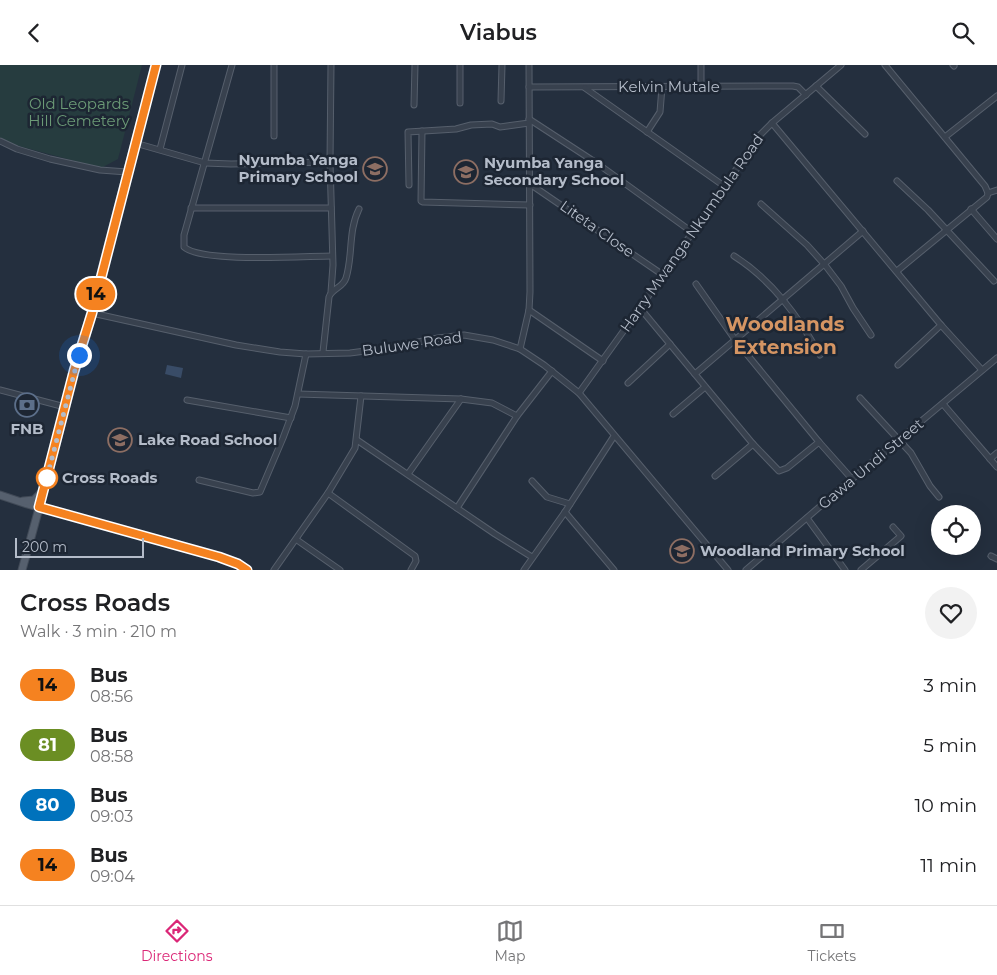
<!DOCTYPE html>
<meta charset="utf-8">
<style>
body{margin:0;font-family:Montserrat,sans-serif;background:#f2f2f2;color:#202124;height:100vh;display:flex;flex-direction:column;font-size:19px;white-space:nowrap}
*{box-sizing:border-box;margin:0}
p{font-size:16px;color:#757577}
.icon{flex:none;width:28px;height:28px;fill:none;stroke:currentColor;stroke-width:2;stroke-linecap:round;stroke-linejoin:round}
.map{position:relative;height:505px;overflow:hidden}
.sheet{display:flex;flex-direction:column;background:#fff;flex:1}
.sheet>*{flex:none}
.badge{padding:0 10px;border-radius:16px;font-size:18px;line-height:32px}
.controls{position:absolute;left:931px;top:440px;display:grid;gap:10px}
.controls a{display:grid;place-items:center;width:50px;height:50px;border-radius:50%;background:#fff;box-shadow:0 5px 20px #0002;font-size:25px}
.scale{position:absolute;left:15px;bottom:12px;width:129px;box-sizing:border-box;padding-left:5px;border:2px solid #b4bcc9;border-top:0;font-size:14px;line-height:18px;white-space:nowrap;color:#b4bcc9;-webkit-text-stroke:4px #1d2633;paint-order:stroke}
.you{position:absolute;width:25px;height:25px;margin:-12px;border:4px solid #fff;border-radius:50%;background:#1a73e8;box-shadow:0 0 0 8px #1a73e833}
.map>.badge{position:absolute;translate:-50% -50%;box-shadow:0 0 0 2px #fff}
.round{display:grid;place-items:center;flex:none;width:52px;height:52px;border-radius:26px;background:#f2f2f2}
.summary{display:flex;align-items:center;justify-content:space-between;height:85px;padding:0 20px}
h1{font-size:24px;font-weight:600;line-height:38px}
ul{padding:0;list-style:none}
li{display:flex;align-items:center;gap:15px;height:60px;padding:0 20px}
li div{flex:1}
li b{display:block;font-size:19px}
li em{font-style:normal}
li .badge{min-width:55px;font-weight:700;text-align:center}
header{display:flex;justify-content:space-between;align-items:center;height:65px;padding:0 20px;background:#fff;font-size:22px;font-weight:600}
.tab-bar{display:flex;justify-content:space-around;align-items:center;height:70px;border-top:1px solid #e0e0e0;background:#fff;font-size:14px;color:#757577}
.tab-bar a{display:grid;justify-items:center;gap:2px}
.tab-bar .active{color:#db2777}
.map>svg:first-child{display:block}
.green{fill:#263c3f}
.water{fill:#394c67}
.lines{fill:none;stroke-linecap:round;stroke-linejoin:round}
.minor-casing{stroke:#565f6c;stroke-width:7}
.major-casing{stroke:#414a57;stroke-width:9}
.minor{stroke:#38414e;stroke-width:5}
.major{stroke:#56606e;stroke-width:7}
.line-casing{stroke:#fff;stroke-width:11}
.line{stroke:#f58220;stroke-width:8}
.walk{stroke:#b4bcc9;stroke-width:5;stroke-dasharray:0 9}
.stop-dot{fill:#fff;stroke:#f58220;stroke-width:2.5}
.labels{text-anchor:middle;stroke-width:5;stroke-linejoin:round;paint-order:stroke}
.street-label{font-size:15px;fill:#b4bcc9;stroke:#1d2633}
.park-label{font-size:15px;fill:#6b9a76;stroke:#1d2633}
.poi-label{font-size:15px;font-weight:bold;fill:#b4bcc9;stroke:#1d2633;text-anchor:start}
.stop-label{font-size:15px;font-weight:bold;fill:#b4bcc9;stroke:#1d2633;text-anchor:start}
.district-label{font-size:20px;font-weight:bold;fill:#d59563;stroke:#1d2633}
</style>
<header><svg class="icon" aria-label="back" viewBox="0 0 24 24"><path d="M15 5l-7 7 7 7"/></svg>Viabus<svg class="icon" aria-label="search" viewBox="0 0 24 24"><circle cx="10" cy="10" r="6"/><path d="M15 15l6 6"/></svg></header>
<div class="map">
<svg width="997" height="505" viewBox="0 0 997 505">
<rect width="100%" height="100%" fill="#242f3e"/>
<path class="green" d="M0 0H142L118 94 101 103 0 76Z"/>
<path class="water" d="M167 300 183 303 181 313 165 309Z"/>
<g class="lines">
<g class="minor-casing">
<g id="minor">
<path d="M232 0 184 170V182C201 198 305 191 332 191"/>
<path d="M274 0V71"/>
<path d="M460 0V38"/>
<path d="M701 0V22"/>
<path d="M885 0 985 121 988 128 987 132 897 206"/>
<path d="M953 0 954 1"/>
<path d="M816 21 865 69"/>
<path d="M529 22 793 21 798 22 806 30"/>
<path d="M585 23 724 121"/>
<path d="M501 36 502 0"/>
<path d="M414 40 415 0"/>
<path d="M529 54 598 99 692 167"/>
<path d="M772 58 941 260 982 305"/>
<path d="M422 66 421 136 423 137 530 140"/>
<path d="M647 67 660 47 662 22"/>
<path d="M945 72 997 31"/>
<path d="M0 76 17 84 50 94 100 105 127 107"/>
<path d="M135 78 205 98 231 99 330 97"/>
<path d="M160 84 182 0"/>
<path d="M897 116 928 145 994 216"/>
<path d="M530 119 663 210"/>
<path d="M409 120 408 67 456 64 471 60 492 59 500 62 529 58"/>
<path d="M988 128 997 125"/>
<path d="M761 139 807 180 825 200 841 221 853 243 871 270"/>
<path d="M191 143H331"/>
<path d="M971 144 997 174"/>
<path d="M734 191C772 215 798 251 820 290"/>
<path d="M696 219 736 276 819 377 852 414"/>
<path d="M331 227 333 200 330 97 331 0"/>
<path d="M640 243 753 379 779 406 787 403 819 377"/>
<path d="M529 245 603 296"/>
<path d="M92 248 236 280 280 287 306 289 350 288 388 283 438 273 464 270 493 275 520 284 544 300 579 328 728 505"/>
<path d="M520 284 529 245 530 227 529 0"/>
<path d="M323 287 329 232C332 223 343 223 346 213 353 191 348 166 359 144"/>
<path d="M898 300 941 260"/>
<path d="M695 309 863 166"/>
<path d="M628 318 670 279"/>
<path d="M0 325 65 342"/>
<path d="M579 328 640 243 760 70 772 58 841 0"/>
<path d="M298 329 461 334 492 338 517 351"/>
<path d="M860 333 911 388 930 421 939 432"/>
<path d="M187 335 291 353"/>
<path d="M943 339 997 402"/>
<path d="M673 349 705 322"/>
<path d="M357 375 495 469 532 492"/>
<path d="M990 394 997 388"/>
<path d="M408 409 461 334"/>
<path d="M715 411 753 379"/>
<path d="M199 415 253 428 260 427 283 373 295 341 306 289"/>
<path d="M532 416 547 432 570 439"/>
<path d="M328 428 415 491 416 496 411 505"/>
<path d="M457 443 517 351 552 306"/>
<path d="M565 447 614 505"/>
<path d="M807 453 845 505"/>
<path d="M297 475 340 505"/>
<path d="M991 491 997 494"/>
<path d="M274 505 328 428 355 383 361 331"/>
<path d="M524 505 565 447 614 371"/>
<path d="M746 505 852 414 997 293"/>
<path d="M861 505 901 471 893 462"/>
</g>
</g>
<g class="major-casing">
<g id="major">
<path d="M0 430 27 439 219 492 238 499 247 505"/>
<path d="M23 436 34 435 43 426"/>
<path d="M22 505C69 337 110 168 156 0"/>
</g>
</g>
<use href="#minor" class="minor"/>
<use href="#major" class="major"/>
</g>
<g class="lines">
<g class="line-casing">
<path id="line" d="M156 0 92 248 74 306 39 442 219 492 238 499 247 505"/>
</g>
<use href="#line" class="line"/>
<path class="walk" d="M47 413 46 416 79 290"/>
</g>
<defs>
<g id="school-ring" transform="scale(1.25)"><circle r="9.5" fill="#1d2633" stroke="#8d6e63" stroke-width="1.5"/><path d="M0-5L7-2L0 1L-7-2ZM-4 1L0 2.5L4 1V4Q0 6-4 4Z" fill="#8d6e63"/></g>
<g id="bank-ring" transform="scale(1.25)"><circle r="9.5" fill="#1d2633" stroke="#5c6f8a" stroke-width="1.5"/><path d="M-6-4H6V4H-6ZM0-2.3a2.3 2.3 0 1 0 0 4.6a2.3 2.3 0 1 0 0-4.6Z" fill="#5c6f8a"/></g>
</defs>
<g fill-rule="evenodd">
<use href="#school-ring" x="375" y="104"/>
<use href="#school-ring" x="466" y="107"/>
<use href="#bank-ring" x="27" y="340"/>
<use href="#school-ring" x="120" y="375"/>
<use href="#school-ring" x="682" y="486"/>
</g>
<circle class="stop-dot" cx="47" cy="413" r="10"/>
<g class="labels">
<g class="street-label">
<text x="669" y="27">Kelvin Mutale</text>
<text transform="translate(597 164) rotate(35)" y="5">Liteta Close</text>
<text transform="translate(692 168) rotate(-55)" y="5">Harry Mwanga Nkumbula Road</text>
<text transform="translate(412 279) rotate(-8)" y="5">Buluwe Road</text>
<text transform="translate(871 399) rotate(-40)" y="5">Gawa Undi Street</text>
</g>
<g class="park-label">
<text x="79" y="44">Old Leopards<tspan x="79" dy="17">Hill Cemetery</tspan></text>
</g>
<g class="poi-label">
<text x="358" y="100" text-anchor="end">Nyumba Yanga<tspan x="358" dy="17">Primary School</tspan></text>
<text x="484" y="103">Nyumba Yanga<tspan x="484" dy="17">Secondary School</tspan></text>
<text x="27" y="369" text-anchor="middle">FNB</text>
<text x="138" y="380">Lake Road School</text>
<text x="700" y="491">Woodland Primary School</text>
</g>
<g class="stop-label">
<text x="62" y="418">Cross Roads</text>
</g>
<g class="district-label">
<text x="785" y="266">Woodlands<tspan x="785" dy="23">Extension</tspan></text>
</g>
</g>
</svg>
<div class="controls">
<a><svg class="icon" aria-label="locate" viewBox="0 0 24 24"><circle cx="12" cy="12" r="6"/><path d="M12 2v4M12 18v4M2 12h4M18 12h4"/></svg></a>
</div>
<div class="scale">200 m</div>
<div class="you" style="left:79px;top:290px"></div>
<b class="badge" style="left:96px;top:229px;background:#f58220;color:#111">14</b>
</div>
<section class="sheet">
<div class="summary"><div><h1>Cross Roads</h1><p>Walk · 3 min · 210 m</p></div><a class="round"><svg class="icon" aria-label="heart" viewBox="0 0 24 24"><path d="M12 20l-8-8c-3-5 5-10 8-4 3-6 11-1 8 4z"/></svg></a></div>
<ul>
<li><span class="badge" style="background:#f58220;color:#111">14</span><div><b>Bus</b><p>08:56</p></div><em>3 min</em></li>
<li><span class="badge" style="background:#6b8e23;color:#fff">81</span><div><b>Bus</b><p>08:58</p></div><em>5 min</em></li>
<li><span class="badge" style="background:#0072bc;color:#fff">80</span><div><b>Bus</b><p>09:03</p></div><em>10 min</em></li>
<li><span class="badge" style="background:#f58220;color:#111">14</span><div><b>Bus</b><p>09:04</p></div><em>11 min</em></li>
</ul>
</section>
<nav class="tab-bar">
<a class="active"><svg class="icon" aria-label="directions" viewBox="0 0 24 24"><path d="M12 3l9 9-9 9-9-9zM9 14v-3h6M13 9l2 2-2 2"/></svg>Directions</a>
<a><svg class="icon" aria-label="map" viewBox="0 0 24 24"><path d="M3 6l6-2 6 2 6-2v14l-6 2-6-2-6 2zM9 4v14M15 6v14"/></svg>Map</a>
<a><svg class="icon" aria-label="tickets" viewBox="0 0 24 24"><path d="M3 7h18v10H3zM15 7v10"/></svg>Tickets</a>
</nav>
